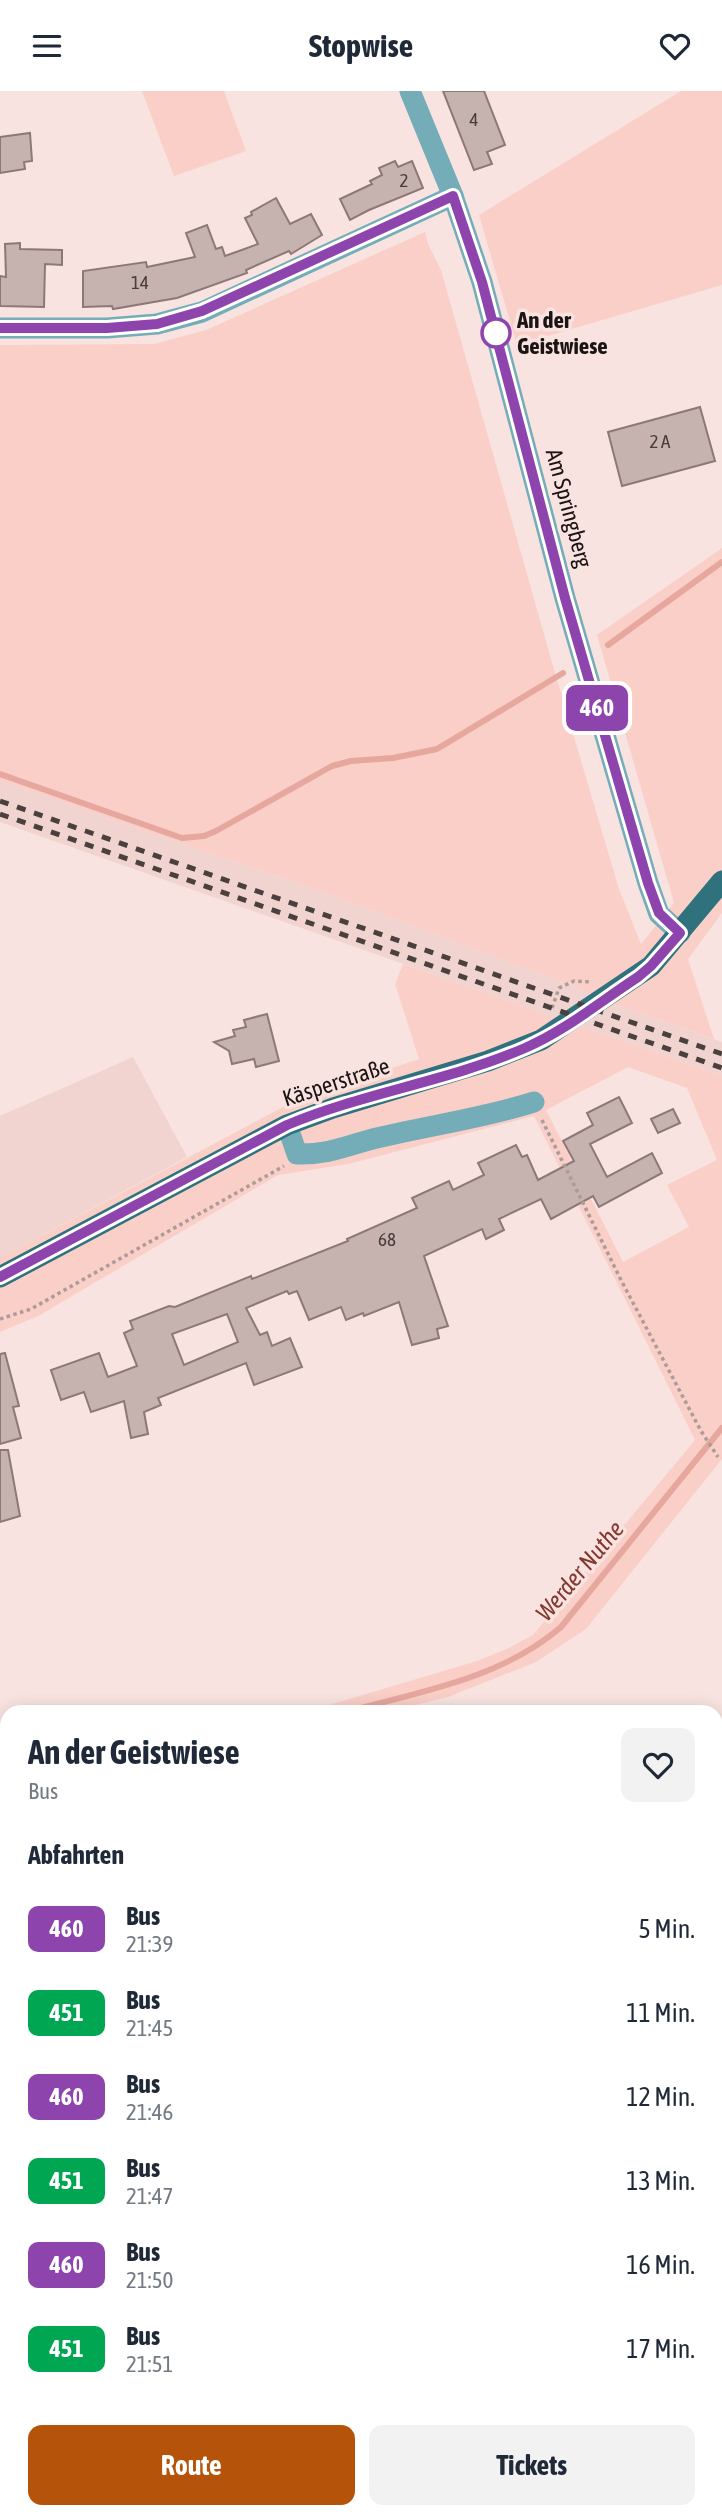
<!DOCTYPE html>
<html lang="de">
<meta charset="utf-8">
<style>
body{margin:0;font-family:"Asap Condensed",sans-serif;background:#f2f2f3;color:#1f2937;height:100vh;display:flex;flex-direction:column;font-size:26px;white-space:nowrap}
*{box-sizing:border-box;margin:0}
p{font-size:23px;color:#747a83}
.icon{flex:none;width:38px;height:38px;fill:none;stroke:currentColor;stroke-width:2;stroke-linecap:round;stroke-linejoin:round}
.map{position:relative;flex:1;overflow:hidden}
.sheet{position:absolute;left:0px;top:1614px;width:723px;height:814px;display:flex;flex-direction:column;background:#fff;border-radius:21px 21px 0 0;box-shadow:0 4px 18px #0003}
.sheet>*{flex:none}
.badge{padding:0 14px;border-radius:10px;font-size:24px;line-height:46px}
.map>.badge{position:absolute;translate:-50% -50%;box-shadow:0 0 0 4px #fff}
h2{padding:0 28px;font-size:26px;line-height:63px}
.round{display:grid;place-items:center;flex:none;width:74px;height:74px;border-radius:14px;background:#f2f2f3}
.summary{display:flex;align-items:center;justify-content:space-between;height:119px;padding:0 28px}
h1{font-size:33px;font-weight:700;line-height:52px}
.button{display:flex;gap:14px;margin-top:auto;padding:14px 28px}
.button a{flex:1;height:80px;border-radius:14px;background:#b45309;color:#fff;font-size:28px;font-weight:700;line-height:80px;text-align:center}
.button a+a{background:#f2f2f3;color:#1f2937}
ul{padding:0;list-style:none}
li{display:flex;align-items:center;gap:21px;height:84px;padding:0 28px}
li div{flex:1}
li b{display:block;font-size:26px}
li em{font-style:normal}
li .badge{min-width:77px;font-weight:700;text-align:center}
header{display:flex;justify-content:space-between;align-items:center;height:91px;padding:0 28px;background:#fff;font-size:32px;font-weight:700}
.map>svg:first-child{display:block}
.built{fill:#f1d4d0}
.green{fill:#facfc8;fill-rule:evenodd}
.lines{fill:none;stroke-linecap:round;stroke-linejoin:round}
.stream{stroke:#e6a79e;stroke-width:6}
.building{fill:#c6b2af;stroke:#8c7977;stroke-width:2;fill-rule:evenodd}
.path{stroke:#ab9b99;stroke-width:3.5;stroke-dasharray:3.5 3.5;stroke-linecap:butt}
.minor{stroke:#74adb7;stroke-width:21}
.major{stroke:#2f727d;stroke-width:21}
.rail{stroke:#4a403e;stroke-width:5;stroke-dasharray:9 9;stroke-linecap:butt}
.line-casing{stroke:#fff;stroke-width:16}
.line{stroke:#8e44ad;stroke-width:10}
.stop-dot{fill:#fff;stroke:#8e44ad;stroke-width:3.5}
.labels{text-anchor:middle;stroke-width:7;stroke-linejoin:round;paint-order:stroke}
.number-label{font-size:19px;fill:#463c3a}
.stop-label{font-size:23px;font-weight:bold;fill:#1b1413;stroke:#f8e3e0;text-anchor:start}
.street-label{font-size:23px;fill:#1b1413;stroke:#f8e3e0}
.water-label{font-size:24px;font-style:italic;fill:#833830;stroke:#f8e3e0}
</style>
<header><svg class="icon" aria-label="menu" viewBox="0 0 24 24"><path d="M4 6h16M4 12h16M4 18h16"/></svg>Stopwise<svg class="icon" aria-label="heart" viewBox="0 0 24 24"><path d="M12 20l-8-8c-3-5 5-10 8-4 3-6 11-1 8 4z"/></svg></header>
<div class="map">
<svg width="722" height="2426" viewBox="0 0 722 2426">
<rect width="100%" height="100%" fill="#f8e3e0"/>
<g class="built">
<path d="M0 690 323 801 576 896 614 913 722 951V985L0 731Z"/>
<path d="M133 966 187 1066 0 1167V1025Z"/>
</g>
<g class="green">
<path d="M142 0H224L246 60 174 85Z"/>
<path d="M681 0H722V194L517 254 479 124Z"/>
<path d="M425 141 428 153 441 179 553 575 619 798 641 853 674 812 597 544 722 457V822L688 868 714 948 614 913 576 896 323 801 0 690V254L154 253 206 239Z"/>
<path d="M403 873 722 985V1368L586 1538 536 1571 448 1606 390 1620H309L477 1570 509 1557 533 1544 695 1349 534 1025 348 1073 278 1084 38 1225 0 1241V1167L296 1009 419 968 395 893ZM628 976 687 997 717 1069 667 1094 689 1136 623 1171 546 1019Z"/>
<path d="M7 1739V1768L0 1771V1742Z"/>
<path d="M0 2350 7 2380V2420H16L18 2426H0Z"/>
</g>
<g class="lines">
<g class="stream">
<path d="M608 554 722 471"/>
<path d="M0 683 182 747 204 745 216 740 332 675 351 670 393 667 437 658 563 582"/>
<path d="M350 1620C423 1600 502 1587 561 1536L722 1337"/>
<path d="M0 1757 7 1754"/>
</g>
</g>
<g class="building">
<path d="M443 0H484L505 54 487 61 492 73 474 79Z"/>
<path d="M30 42 32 70 24 71 25 78 0 82V46Z"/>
<path d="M395 70 398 76 412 70 423 97 369 119 350 129 340 108 372 93 370 90 382 84 379 77Z"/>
<path d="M276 107 290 133 311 123 322 144 291 163 289 160 246 179 247 182 177 207 113 218 112 215 83 216V180L146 171 147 176 195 166 186 142 207 134 216 158 222 156 225 165 239 160 258 153 245 127 252 124 251 121Z"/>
<path d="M20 152V158L62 159V174L45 173 44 216 0 215V185L6 186 5 153Z"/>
<path d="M700 316 715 370 622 395 608 341Z"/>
<path d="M267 923 279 970 256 976 254 968 232 973 229 960 214 951 235 945 233 939 246 936 244 929Z"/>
<path d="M619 1006 632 1032 590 1053 607 1086 652 1062 662 1082 599 1116 593 1105 551 1128 541 1108 499 1128 504 1139 486 1148 482 1138 424 1165 448 1235 437 1238 439 1247 412 1254 399 1211 364 1225 363 1222 346 1229 341 1216 309 1229 297 1200 289 1203 287 1200 246 1217 260 1244 267 1241 272 1255 290 1247 302 1276 254 1294 246 1272 158 1307 161 1314 144 1321 148 1343 131 1347 124 1310 91 1321 84 1301 61 1309 51 1279 99 1262 108 1286 137 1275 124 1242 133 1238 130 1230 169 1215 175 1216 251 1185 252 1188 348 1150 347 1148 417 1117 412 1107 449 1090 453 1099 484 1084 478 1072 516 1054 522 1066 527 1064 538 1089 574 1070 563 1050 593 1034 587 1022ZM227 1223 238 1251 184 1274 172 1243Z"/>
<path d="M673 1018 680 1032 658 1042 651 1028Z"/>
<path d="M5 1262 19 1315 13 1316 21 1347 0 1353V1263Z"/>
<path d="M0 1359H8L20 1425 0 1431Z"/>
</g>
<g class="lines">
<g class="path">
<path d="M552 917 559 897 574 890 592 891"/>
<path d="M542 1029 622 1191 701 1340 718 1366"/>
<path d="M0 1228 31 1218 284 1075"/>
</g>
<g class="minor">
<path d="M410 0 453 105 482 191 565 507 648 792 659 823 680 842"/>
<path d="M0 237H107L157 233 202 221 453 105"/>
<path d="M287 1034 297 1063C331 1064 350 1053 381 1046 432 1034 484 1027 534 1011"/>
</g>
<path class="major" d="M0 1186 287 1034 333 1017 488 970 541 949 651 875 722 790"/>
<g class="rail">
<path d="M0 710 722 963"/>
<path d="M0 723 722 977"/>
</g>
</g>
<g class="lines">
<g class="line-casing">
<path id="line" d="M0 237H107L157 233 202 220 453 105 482 191 565 507 648 792 659 822 680 842 651 875 638 886C601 910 565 940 525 957 449 990 363 1002 287 1034L0 1186"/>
</g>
<use href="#line" class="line"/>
</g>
<circle class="stop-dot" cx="496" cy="242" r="14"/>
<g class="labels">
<g class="number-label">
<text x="474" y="35">4</text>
<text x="404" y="96">2</text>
<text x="140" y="198">14</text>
<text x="660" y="357">2 A</text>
<text x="387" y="1155">68</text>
</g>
<g class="stop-label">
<text x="517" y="237">An der<tspan x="517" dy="26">Geistwiese</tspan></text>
</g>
<g class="street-label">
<text transform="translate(569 417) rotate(75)" y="8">Am Springberg</text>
<text transform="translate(336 991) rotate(-18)" y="8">Käsperstraße</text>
</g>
<g class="water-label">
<text transform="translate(580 1480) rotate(-50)" y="8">Werder Nuthe</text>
</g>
</g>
</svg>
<b class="badge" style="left:597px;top:617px;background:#8e44ad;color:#fff">460</b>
<section class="sheet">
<div class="summary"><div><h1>An der Geistwiese</h1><p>Bus</p></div><a class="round"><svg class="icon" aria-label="heart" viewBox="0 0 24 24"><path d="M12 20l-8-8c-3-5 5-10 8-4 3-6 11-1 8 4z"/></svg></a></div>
<h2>Abfahrten</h2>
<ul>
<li><span class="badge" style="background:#8e44ad;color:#fff">460</span><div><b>Bus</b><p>21:39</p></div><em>5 Min.</em></li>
<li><span class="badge" style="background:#00a651;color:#fff">451</span><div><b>Bus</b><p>21:45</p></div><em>11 Min.</em></li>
<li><span class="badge" style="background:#8e44ad;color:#fff">460</span><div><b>Bus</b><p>21:46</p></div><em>12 Min.</em></li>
<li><span class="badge" style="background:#00a651;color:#fff">451</span><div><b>Bus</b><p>21:47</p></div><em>13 Min.</em></li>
<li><span class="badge" style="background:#8e44ad;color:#fff">460</span><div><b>Bus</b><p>21:50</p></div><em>16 Min.</em></li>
<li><span class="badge" style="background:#00a651;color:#fff">451</span><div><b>Bus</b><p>21:51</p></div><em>17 Min.</em></li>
</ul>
<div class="button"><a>Route</a><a>Tickets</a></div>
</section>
</div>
